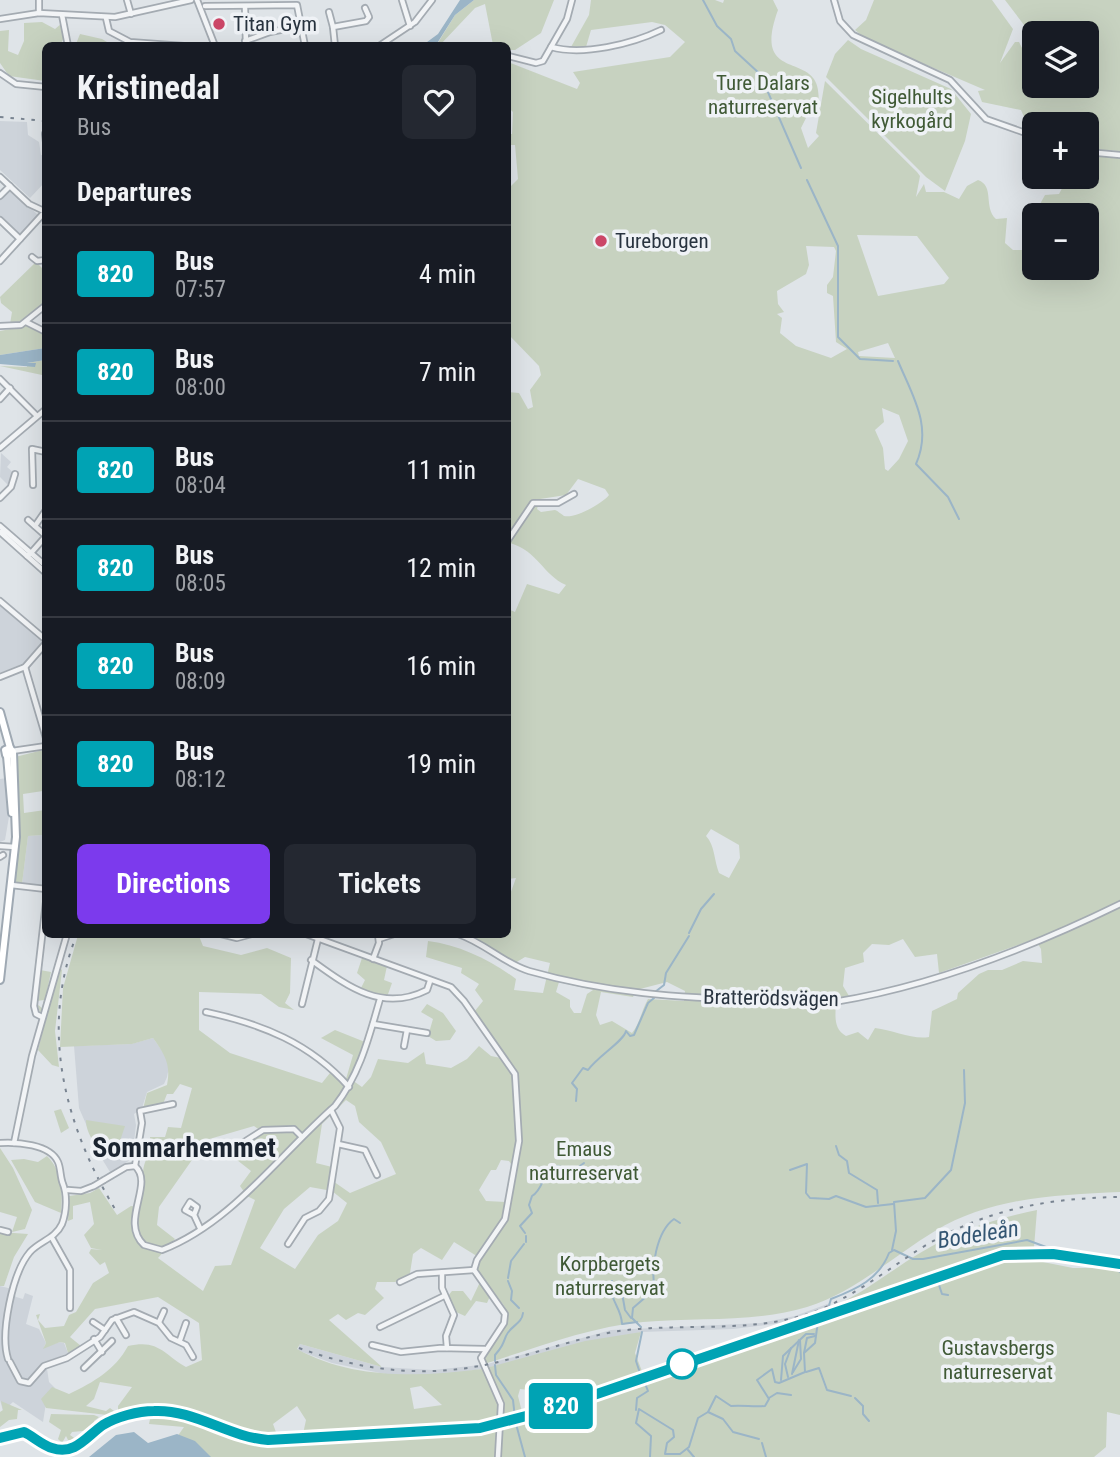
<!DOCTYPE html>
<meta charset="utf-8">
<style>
body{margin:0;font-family:"Roboto Condensed",sans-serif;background:#242831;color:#f1f3f6;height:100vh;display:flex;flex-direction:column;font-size:26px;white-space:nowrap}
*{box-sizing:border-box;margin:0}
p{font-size:23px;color:#9ea1a6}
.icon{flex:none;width:38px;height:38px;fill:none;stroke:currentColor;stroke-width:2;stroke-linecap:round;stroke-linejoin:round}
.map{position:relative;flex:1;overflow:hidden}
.panel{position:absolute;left:42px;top:42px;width:469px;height:896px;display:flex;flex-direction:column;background:#171b24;border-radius:10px;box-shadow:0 7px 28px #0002}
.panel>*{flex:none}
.badge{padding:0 14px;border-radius:5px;font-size:24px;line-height:46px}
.fabs{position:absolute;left:1022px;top:21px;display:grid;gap:14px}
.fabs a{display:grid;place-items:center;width:77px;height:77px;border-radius:10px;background:#171b24;box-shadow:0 7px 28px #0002;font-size:35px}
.map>.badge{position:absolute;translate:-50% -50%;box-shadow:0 0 0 4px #fff}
h2{padding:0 35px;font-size:26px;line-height:63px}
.round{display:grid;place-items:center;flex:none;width:74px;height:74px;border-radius:10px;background:#242831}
.summary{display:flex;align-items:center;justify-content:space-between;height:119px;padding:0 35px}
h1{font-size:33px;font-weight:700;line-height:52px}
.cta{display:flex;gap:14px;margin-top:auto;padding:14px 35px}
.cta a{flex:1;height:80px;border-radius:10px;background:#7c3aed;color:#fff;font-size:28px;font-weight:700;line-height:80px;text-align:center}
.cta a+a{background:#242831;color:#f1f3f6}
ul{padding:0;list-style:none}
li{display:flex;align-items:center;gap:21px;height:98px;padding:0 35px;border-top:2px solid #363941}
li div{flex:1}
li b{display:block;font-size:26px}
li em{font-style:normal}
li .badge{min-width:77px;font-weight:700;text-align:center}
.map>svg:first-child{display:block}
.built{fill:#cdd3da}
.green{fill:#c7d2c0;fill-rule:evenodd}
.water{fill:#9bb5c7}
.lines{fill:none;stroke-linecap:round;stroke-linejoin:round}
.stream{stroke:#9bb5c7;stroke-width:2}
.minor-casing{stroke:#a4abb2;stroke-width:8}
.major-casing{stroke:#9fa9b3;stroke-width:10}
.minor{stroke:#f2f4f6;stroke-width:4.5}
.major{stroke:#fff;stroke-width:6}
.rail{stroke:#798491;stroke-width:2;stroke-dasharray:3.5 7;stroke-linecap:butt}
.minor-bridge-casing{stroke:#a4abb2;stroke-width:8;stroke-linecap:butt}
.minor-bridge{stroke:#f2f4f6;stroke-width:4.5}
.line-casing{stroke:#fff;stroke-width:16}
.line{stroke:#00a3b4;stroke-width:10}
.poi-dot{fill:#cb4667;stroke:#eff2f6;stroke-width:2.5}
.stop-dot{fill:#fff;stroke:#00a3b4;stroke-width:3.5}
.labels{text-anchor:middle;stroke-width:7;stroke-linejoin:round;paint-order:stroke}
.poi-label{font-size:21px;fill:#28333f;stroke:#eff2f6;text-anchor:start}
.park-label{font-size:21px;fill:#405a36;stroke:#eff2f6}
.street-label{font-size:21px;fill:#28333f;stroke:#eff2f6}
.water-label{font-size:23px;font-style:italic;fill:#335572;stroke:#eff2f6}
.district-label{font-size:28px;font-weight:bold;fill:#1b2430;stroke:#eff2f6}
</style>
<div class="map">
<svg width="1120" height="1457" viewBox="0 0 1120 1457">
<rect width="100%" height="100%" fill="#dfe4e8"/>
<g class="built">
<path d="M0 121 27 122 28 135 39 142 41 155 45 156V182L30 198 0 170Z"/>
<path d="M10 189 38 215 19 237 0 220V200Z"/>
<path d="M1 453 11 462 7 467 14 473 9 486 0 477Z"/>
<path d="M0 605 42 642 24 663 0 673Z"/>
<path d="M7 778 10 811 5 840 0 842V779Z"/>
<path d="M43 832 45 887 22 884 28 836 43 835Z"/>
<path d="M153 1038 170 1062 167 1077 164 1084 147 1092 142 1108 134 1114 136 1125 132 1159 110 1172 99 1154 79 1108 74 1046 131 1044Z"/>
<path d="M0 1286 12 1289 16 1297 23 1299 25 1293 33 1296 26 1324 39 1329 46 1343 44 1347 60 1342 64 1343 68 1353 46 1362 49 1382 55 1388H52L46 1403 43 1422 13 1402 3 1411 0 1400Z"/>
<path d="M830 1303 832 1307 782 1323 733 1329 641 1332 486 1368 484 1365 611 1330 761 1323 795 1316Z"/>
<path d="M300 1344 382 1367 433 1370 480 1365 482 1369 434 1376 390 1375 332 1363 297 1350Z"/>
</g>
<g class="green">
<path d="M474 0H554L541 33 515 50H508V46L493 45 485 4 475 8 440 45 436 46 455 15Z"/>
<path d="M591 0H715L723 3 724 0H773L778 10C748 92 831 42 817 110L801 113 806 118 801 128 808 148 819 136 816 133 825 81 917 172 920 176 916 197 924 184 926 192H944L959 199 967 186 978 180C995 186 983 207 996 219L1007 218 1005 243 1013 250H1027L1035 213 1045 195 1059 194 1068 177H1087V155L1120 157V1192C1057 1195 991 1197 935 1231 892 1257 855 1292 807 1307 754 1323 698 1317 643 1322 589 1327 536 1348 484 1364 481 1338 531 1318 491 1294L487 1303 476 1301 465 1316 456 1312 447 1297 452 1291H463L471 1301 481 1280 476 1274 480 1258 454 1242 442 1260 421 1248 413 1254 410 1273 395 1282H377L375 1289 384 1298 365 1315 358 1313 346 1320 338 1314 329 1320 382 1367 300 1344 297 1349C353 1380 421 1377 482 1369L499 1400 498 1415 490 1422 303 1434 306 1420 297 1406 273 1424 277 1435 246 1432 165 1406H153L116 1416 46 1408 41 1399 52 1387 69 1394C94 1382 115 1370 128 1346 159 1339 163 1354 186 1367L202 1360 199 1323 158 1297 95 1309 70 1337 81 1346 68 1353 65 1343 60 1342 43 1349 46 1343 36 1315 40 1314 38 1320 45 1328 64 1326 69 1315 76 1312 93 1283 109 1273 105 1262 100 1265 89 1253 91 1249 102 1250 91 1248 84 1235 94 1224 90 1202 73 1206V1219L68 1221 69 1196 90 1193 99 1188 117 1215 131 1206 140 1207C144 1194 142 1184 143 1172 144 1158 152 1154 150 1137H165L168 1127 181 1128 192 1088 180 1084 173 1094H167L163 1104 143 1109 147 1093 167 1085C171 1064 165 1055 153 1038L132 1044 60 1047 63 988 78 935 199 936 203 946 241 955 267 948 291 958 290 993 285 1003 294 1010 279 1007 261 994 199 992V1030L230 1053 322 1083 330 1073 346 1079 353 1055 321 1038 335 1030 365 1042 352 1080 362 1087 371 1077 378 1059 408 1063 424 1052 426 1064 451 1068 467 1059 479 1046 491 1056 501 1058 513 1076 518 1133 513 1167 509 1161 501 1160 496 1170H491L479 1190 486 1201 506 1202 503 1222 487 1248 506 1221 521 1130 512 1064 474 1012 483 1001 475 990 479 984 461 973 462 968 426 957 428 941C460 945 490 960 516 979L514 990 543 993 550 963 525 957 515 963 474 937 475 935 508 934V900L516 878 508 879V609L515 612 527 584 559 594 566 585C543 575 538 551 510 543L508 546V392L519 393 528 409 533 407 530 390 541 375 539 366 508 334V189L518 179 515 145H508V134H512L513 112 508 107V62L577 89 580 83 573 72 670 57 685 42 665 25 652 22 591 30 586 47H571L589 15ZM1034 215H1087V268H1034ZM857 235 917 236 949 278 944 284 878 296ZM806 246 834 247 836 251 833 277 827 285V293L833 296 836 342 847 349 831 358 796 346 780 333 782 318 777 314 784 312 778 304 777 291 806 274 809 265ZM888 343 895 358 859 356 858 352ZM882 408 899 415 908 441 899 459 888 471 885 469 883 448 875 430 884 422ZM578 479 605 489 609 495C603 503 575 519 564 516 561 514 558 511 555 510L541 512 537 509 540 499 566 495ZM711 829 739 845 740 858 729 878 719 873C714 861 715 845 706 836ZM903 939 915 957 937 954 939 973 1035 939 1041 949 1042 963 1023 961 1002 970H988L979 974 958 993 957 999 932 1011 929 1037C913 1040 893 1030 875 1028L868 1040 858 1032 846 1036C832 1028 836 1014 836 999L849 996 843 986 845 968 864 962 863 953 872 944 889 945ZM559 982 593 990 587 994 581 1013H574L570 1007V1000L556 992ZM667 982 685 991 684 1001 648 999C641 1012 640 1023 632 1033L612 1021 600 1025 596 1015 601 992 633 997 636 990ZM346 1100 355 1106 359 1122 381 1142 396 1174 350 1193 330 1179 332 1167 316 1163 322 1124ZM254 1126 264 1133 254 1136 237 1160 251 1171 240 1186 247 1196 255 1200 231 1265 215 1266 203 1291 158 1258 175 1239 157 1225 159 1207 206 1140ZM310 1187 332 1191 347 1203 338 1221 318 1235 295 1269 260 1248 284 1209ZM100 1382 132 1387 118 1406V1414L110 1408 106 1411 86 1406 94 1399ZM421 1386 442 1405 414 1409 410 1388Z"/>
<path d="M874 0H992L1013 29 1000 63 1015 42H1019L1024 52 1034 45V86H1087V33H1034V38L1005 0H1120V151L1087 149V124H1034V129L1029 128 1021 110 982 102 978 91 985 90 866 39 855 30 866 20Z"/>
<path d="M42 22 55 29 61 24 64 36 61 45 46 46 45 81 9 76 0 63V31L9 30 8 51 18 55 24 41V23Z"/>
<path d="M80 34 102 39 112 45 76 44Z"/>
<path d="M848 40 861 49 951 89 971 114 965 141 945 191 926 177 826 77 835 54Z"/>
<path d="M36 262 45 271V302L23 321 10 324 12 312 1 303 0 297Z"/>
<path d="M26 326 45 333V348L0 355V331Z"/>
<path d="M45 360V373L42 375 0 366 27 367V363Z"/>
<path d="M43 750V791L23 794 24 813 45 810 43 835 28 836 22 884H15L19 836 15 757Z"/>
<path d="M362 958 387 966 384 980 392 983 387 997 360 990 365 980 357 973Z"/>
<path d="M59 967 62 970 55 1031 59 1067 52 1065 38 1050Z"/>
<path d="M40 970 51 972 43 1010 40 1012 37 1004 42 1008 44 1000 37 1001Z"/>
<path d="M427 1004 443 1013 456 1031 450 1040 436 1041 428 1036 433 1019 421 1012Z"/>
<path d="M61 1109 69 1128 61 1133 54 1111Z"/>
<path d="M86 1120 125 1126 120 1141 124 1155 121 1157 111 1158C99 1150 86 1136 86 1120Z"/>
<path d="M0 1148 13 1168 32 1210 25 1229 12 1232 17 1217 0 1212Z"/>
<path d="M47 1156C62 1170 63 1194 61 1213L35 1202 11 1160 24 1159 38 1162Z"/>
<path d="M1037 1210 1033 1260 1073 1268H1120V1415L1107 1412 1106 1447 1094 1457H163L184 1427 149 1424 151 1414 179 1416 236 1437 269 1443 494 1426 626 1385V1380L549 1404 546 1392 520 1389 518 1396 522 1412 504 1417 503 1400 486 1368 585 1341 641 1332 635 1353 645 1379 833 1314 832 1307C864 1293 890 1271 920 1253 955 1231 997 1218 1037 1210Z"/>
<path d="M0 1232 28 1234 14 1257 4 1286H0Z"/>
<path d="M1 1401 22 1410H18L17 1419 9 1420 0 1427V1412L3 1410Z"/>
<path d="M51 1414 94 1415 99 1417 94 1421 93 1430 72 1432 70 1435 77 1440H68L66 1436 62 1443 58 1439 61 1430 49 1422Z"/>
</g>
<g class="water">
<path d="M460 0H474L455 15 436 45H423L438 34Z"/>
<path d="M45 348V360L27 363H36L35 367 0 364V355Z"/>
<path d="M134 1432 148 1443 177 1434 195 1441 211 1457H89L116 1435Z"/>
</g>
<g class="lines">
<g class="stream">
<path d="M703 0 717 26 731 39 735 51 760 74 801 168"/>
<path d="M807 180 838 246V337L860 359 893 361"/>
<path d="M898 361C912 395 933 426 916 464L948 497 959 519"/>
<path d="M689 933 701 909 714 894"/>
<path d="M655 992 664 985 666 973 689 936"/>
<path d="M576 1101 577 1089 572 1083 583 1068 588 1070C598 1056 624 1041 626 1031L630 1036 634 1035 648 1003 654 998"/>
<path d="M836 1146 839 1155 847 1161 849 1173 877 1190 878 1203"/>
<path d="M790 1170 807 1164 806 1193 810 1198 829 1199 836 1196 866 1207 893 1204"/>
<path d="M525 1233 520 1226 532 1213 529 1205 532 1196C544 1189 542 1172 555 1166L576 1169 584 1163"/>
<path d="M526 1242V1236"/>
<path d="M892 1250 896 1231 894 1202 925 1198 951 1170 965 1103 964 1070"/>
<path d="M1096 1262 1111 1266 1120 1272"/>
<path d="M508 1278 511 1261 524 1244"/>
<path d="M937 1279 942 1294 948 1295"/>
<path d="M508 1281 512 1291 511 1300 519 1308"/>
<path d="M612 1281C609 1303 621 1305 622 1324L637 1322"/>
<path d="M621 1287 625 1310 631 1318"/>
<path d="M820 1316 827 1312 831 1299C857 1289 879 1279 889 1253L894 1250 913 1259H923L1027 1240 1057 1251 1120 1260"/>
<path d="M641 1327 632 1318 633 1308 655 1289C650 1268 657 1231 674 1219L680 1223"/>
<path d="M804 1353 807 1338 815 1336"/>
<path d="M495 1361V1355C502 1347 503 1344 506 1336 510 1326 522 1324 523 1313"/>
<path d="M495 1365 496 1375 513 1400 515 1418"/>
<path d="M793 1372 801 1359 800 1340"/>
<path d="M806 1372 819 1368 827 1390 851 1396"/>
<path d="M792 1374 799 1340"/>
<path d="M641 1376 636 1361 642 1332"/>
<path d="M788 1377 785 1364 791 1348"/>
<path d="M781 1380 783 1356 806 1334H814"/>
<path d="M769 1398 777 1393 791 1395"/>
<path d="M855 1398 863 1406V1414L869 1421"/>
<path d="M636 1410 637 1398 648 1391 644 1381"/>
<path d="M708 1412 723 1419 733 1432 759 1439"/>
<path d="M516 1424 525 1457"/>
<path d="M762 1443 766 1457"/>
<path d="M688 1450 694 1457"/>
<path d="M650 1457 651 1436 636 1423 639 1409 673 1430 674 1437 667 1443 665 1454H680L689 1447 698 1418 708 1412 716 1396 731 1406C743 1405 753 1407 765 1406L769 1399 757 1380 772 1369 775 1382 779 1383 805 1372 804 1353 815 1343 818 1321"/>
</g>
<g class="minor-casing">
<g id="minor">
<path d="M39 0V13"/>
<path d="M127 0 131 14"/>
<path d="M197 0 215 46"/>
<path d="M402 0 410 26"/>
<path d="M834 0 840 21 853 35 950 80 986 119 1034 136"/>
<path d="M205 6 297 5 305 46"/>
<path d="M245 7 246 46"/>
<path d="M329 12 333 27"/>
<path d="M62 15 68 46"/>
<path d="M106 18 109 31 130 42 184 46"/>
<path d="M0 19 39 13 115 17 191 0"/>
<path d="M245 41 270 32 301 26"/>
<path d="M335 46 333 27 366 21 369 17 365 8"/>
<path d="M379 46 415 22 432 0"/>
<path d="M551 47C583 56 632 44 661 30"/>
<path d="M508 56 536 63 543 61 567 19 572 0"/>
<path d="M0 73 16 84 46 87"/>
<path d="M45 134 46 142"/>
<path d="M1087 152 1120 155"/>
<path d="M0 177 29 204 44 211"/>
<path d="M0 196 10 186"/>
<path d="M0 220 20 239"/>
<path d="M32 257 37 261 46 260"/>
<path d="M0 261 42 215"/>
<path d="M26 322 46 332"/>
<path d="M0 326 21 325 46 305"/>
<path d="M0 379 36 415"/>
<path d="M0 399 10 388"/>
<path d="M0 448 46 409"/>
<path d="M33 485 32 449 46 452"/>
<path d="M0 498 11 487 15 474"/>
<path d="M28 520 46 536"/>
<path d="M0 526 31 553 27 556 0 532"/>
<path d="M35 526 46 510"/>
<path d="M46 536 31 553 46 566"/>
<path d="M508 540 533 503H558L574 494"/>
<path d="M27 556 46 573"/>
<path d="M0 601 46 640"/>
<path d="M25 667 46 738"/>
<path d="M0 677 25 667 46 643"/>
<path d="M12 751 46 746"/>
<path d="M46 772V785"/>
<path d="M0 846 15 847"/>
<path d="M0 857 3 855"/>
<path d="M11 885 46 889"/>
<path d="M221 934 237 938 252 934"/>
<path d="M306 934 451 987 464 1001 515 1074 519 1141 505 1219 477 1260 474 1270 505 1314 504 1323 481 1358 501 1404 498 1457"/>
<path d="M458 934C485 943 503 963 529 971 606 993 680 998 760 1000 784 1001 810 1006 834 1002 933 986 1030 948 1120 904"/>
<path d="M379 939 394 934"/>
<path d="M373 959 379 943 378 934"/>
<path d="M311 960C347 986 382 1013 427 990L430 981"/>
<path d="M302 1004 318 939"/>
<path d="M206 1012C262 1024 310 1043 349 1087"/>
<path d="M42 1017 36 1014 34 1006 46 902"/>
<path d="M373 1024 427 1033"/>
<path d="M404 1046 407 1030"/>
<path d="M0 1143C17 1142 50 1144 58 1162 61 1169 60 1177 63 1184 67 1194 67 1211 62 1224 55 1239 40 1241 30 1252 12 1273 0 1334 8 1359"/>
<path d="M14 1143 32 1056 67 934"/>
<path d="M338 1144 365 1150 377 1175"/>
<path d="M230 1151 263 1130 294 1129 301 1136"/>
<path d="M135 1166 142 1123 140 1111 173 1104"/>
<path d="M104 1180 126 1167 135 1166C155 1184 119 1221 144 1245L162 1250C232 1223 280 1154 335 1106 360 1074 369 1037 380 999"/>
<path d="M68 1190 81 1191 94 1186"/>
<path d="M194 1215 197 1207 190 1202 185 1210 194 1215 200 1228"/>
<path d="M0 1230 8 1232"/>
<path d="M52 1238 70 1270V1308"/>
<path d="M288 1244 305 1218 319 1211 329 1199 340 1128 331 1110"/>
<path d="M442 1273V1288L454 1315 446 1336 447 1348"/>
<path d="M400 1282 417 1274 474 1270"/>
<path d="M116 1318 126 1335"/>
<path d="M93 1322 105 1330"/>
<path d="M159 1322 164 1311"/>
<path d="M380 1327 444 1296"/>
<path d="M94 1339 102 1352"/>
<path d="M180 1340 186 1323"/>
<path d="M372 1345 401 1352 440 1348 485 1349"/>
<path d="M10 1362 20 1381 29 1383 44 1366 67 1358 100 1337 112 1320 134 1312 159 1323 171 1338 186 1345 193 1357"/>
<path d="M84 1368 112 1341"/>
<path d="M0 1438 24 1432C33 1437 42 1445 52 1448 77 1457 89 1432 107 1423 121 1416 139 1411 154 1411 194 1408 228 1437 268 1440L480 1428 553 1409 1003 1255 1053 1254 1120 1264"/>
</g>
</g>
<g class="major-casing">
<g id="major">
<path d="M0 712 10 748"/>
<path d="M7 756 12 813"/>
<path d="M0 980 16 837 13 752 10 748 5 750 6 755 12 754"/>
</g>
</g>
<use href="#minor" class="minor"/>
<use href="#major" class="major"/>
<g class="rail">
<path d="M0 117 46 121"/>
<path d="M77 934C38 1031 66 1129 118 1214"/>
<path d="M299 1348C368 1373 435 1379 506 1360 544 1351 581 1337 619 1331 686 1322 755 1335 819 1310 855 1295 886 1271 918 1250 982 1210 1046 1198 1120 1197"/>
</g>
<g class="minor-bridge-casing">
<path id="minor-bridge" d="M94 1186 104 1180"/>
</g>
<use href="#minor-bridge" class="minor-bridge"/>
</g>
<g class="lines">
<g class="line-casing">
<path id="line" d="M0 1438 24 1432C34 1437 42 1445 52 1448 75 1456 87 1436 103 1425 116 1417 138 1411 154 1411 194 1409 228 1437 268 1440L480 1428 553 1409 1003 1255 1053 1254 1120 1264"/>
</g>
<use href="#line" class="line"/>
</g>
<g class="poi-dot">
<circle cx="219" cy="24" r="7"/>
<circle cx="601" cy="241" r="7"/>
</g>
<circle class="stop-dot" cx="682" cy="1364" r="14"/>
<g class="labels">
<g class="poi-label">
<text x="233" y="31">Titan Gym</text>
<text x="615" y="248">Tureborgen</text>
</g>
<g class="park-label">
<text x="763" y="90">Ture Dalars<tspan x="763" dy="24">naturreservat</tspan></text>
<text x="912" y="104">Sigelhults<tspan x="912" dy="24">kyrkogård</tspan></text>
<text x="584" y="1156">Emaus<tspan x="584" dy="24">naturreservat</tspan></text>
<text x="610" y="1271">Korpbergets<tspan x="610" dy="24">naturreservat</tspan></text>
<text x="998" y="1355">Gustavsbergs<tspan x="998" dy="24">naturreservat</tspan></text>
</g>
<g class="street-label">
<text transform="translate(771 998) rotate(1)" y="7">Bratterödsvägen</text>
</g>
<g class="water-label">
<text transform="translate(978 1234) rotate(-9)" y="8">Bodeleån</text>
</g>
<g class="district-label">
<text x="184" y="1157">Sommarhemmet</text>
</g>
</g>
</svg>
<div class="fabs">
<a><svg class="icon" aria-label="layers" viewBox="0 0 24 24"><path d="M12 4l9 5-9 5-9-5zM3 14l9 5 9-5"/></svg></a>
<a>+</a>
<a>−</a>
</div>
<b class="badge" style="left:561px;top:1406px;background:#00a3b4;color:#fff">820</b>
<section class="panel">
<div class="summary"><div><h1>Kristinedal</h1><p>Bus</p></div><a class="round"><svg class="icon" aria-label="heart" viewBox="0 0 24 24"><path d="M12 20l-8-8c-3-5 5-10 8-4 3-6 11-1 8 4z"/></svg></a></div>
<h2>Departures</h2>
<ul>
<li><span class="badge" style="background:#00a3b4;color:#fff">820</span><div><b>Bus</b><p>07:57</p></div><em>4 min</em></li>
<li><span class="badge" style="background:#00a3b4;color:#fff">820</span><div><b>Bus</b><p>08:00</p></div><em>7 min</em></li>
<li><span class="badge" style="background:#00a3b4;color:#fff">820</span><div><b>Bus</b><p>08:04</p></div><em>11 min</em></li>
<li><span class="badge" style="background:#00a3b4;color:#fff">820</span><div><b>Bus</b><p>08:05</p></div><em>12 min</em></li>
<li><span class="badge" style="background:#00a3b4;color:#fff">820</span><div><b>Bus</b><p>08:09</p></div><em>16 min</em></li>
<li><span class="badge" style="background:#00a3b4;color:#fff">820</span><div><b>Bus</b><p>08:12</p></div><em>19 min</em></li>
</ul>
<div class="cta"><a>Directions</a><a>Tickets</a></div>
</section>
</div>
